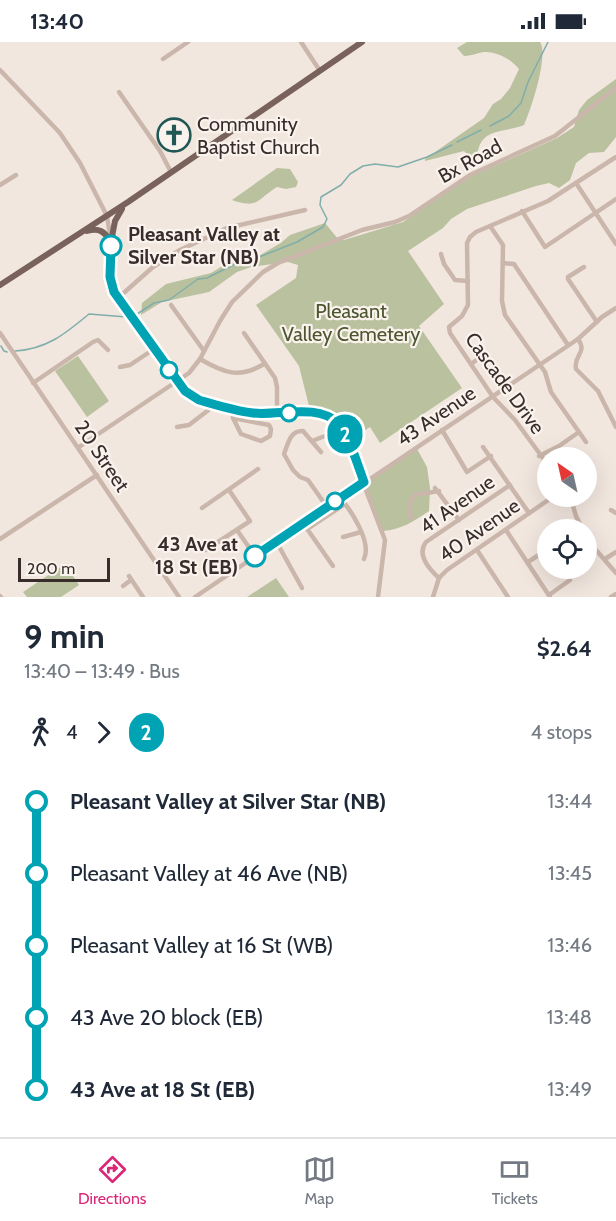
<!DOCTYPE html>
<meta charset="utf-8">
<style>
body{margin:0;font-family:Cabin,sans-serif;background:#f6f6f7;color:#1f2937;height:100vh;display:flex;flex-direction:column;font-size:22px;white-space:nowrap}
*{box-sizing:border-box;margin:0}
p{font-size:20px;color:#747a83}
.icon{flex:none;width:33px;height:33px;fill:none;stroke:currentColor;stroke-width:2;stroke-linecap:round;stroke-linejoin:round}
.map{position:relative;height:555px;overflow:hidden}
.details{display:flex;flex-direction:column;background:#fff;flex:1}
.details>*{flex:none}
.badge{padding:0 12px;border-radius:20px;font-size:21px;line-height:39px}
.needle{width:39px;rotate:326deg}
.controls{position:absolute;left:537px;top:405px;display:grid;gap:12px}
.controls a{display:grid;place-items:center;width:60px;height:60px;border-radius:50%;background:#fff;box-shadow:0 6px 24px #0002;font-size:30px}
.scale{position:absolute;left:18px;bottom:15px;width:92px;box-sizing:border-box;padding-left:6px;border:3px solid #382d2a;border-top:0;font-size:16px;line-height:21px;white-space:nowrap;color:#382d2a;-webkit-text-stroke:4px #faf2ec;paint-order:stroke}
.map>.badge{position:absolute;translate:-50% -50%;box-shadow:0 0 0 3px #fff}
.legs{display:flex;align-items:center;gap:9px;height:66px;padding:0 24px;font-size:20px}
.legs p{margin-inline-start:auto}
.head{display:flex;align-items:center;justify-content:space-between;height:102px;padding:0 24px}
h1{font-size:33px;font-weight:700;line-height:45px}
ul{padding:0 24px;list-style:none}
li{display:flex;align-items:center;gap:21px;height:72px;font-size:22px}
li i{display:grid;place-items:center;width:9px;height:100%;margin:0 8px;background:currentColor}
li i::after{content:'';width:15px;height:15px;margin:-8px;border:4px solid;border-radius:50%;background:#fff}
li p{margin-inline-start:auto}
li:first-child i{background:linear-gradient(#0000 50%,currentColor 0)}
li:last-child i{background:linear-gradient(currentColor 50%,#0000 0)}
.status{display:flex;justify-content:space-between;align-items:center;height:42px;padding:0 30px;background:#fff;direction:ltr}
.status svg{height:16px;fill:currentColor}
.tab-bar{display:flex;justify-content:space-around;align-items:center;height:84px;border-top:2px solid #e0e1e3;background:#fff;font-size:16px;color:#747a83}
.tab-bar a{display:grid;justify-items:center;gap:3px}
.tab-bar .active{color:#db2777}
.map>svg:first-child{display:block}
.green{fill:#b9c19f}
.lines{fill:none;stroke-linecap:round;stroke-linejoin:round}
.stream{stroke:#7faeab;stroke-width:1.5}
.minor{stroke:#cab6ab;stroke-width:4.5}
.major{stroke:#79625c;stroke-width:6}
.line-1-casing{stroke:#fff;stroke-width:14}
.line-1{stroke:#00a3b4;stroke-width:9}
.stop-1-dot{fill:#fff;stroke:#00a3b4;stroke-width:3}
.labels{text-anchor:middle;stroke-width:4.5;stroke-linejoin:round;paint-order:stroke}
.poi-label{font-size:20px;fill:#382d2a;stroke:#faf2ec;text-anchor:start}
.street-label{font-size:20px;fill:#382d2a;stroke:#faf2ec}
.stop-label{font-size:20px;font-weight:bold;fill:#382d2a;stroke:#faf2ec;text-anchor:start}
.park-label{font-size:20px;fill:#4c562f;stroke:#faf2ec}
</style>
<div class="status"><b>13:40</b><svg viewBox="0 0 49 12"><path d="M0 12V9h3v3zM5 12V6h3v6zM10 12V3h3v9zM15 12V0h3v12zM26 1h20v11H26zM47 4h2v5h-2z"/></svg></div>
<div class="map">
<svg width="616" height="555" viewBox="0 0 616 555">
<rect width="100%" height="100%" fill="#f2e7df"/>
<g class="green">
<path d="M467 0H540C549 13 531 68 524 83 501 92 478 85 477 118L474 119 464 109 425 119V117L484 76 493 62 501 57 510 46 519 27C512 18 497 9 484 10 477 11 471 14 464 14L457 6Z"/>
<path d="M616 37V95L604 110 589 111 576 121 570 138 559 146 549 141 536 144 467 167 451 177 443 186 408 209 444 262 419 284 462 346 380 401 370 385 350 398 334 372 310 368 299 324 256 263 296 236 298 223 288 220 251 225 237 230 209 250 162 260 141 273 142 261 166 242 211 231 224 223 228 212 236 209 259 214 282 200 290 193 325 181 338 197 344 198 403 180 470 135 557 96 574 85 579 68 587 58Z"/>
<path d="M277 126 290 127 298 140 296 145 286 147 277 145C256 158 259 167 232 158Z"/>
<path d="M78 314 109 359 87 375 55 329Z"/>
<path d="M416 405 427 425 430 446 429 469C414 479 401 488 383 489L364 443Z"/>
<path d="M65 522 79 543 61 555H27L23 550Z"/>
<path d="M276 536 289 555H247Z"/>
</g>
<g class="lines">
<g class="stream">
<path d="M490 84 509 74 521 61 528 40 548 0"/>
<path d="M457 100 481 88"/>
<path d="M134 274 154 261 169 258 198 237 207 236 243 218 259 215 297 200 323 185 327 177 320 163 321 155 341 143 350 132 363 124 375 122 398 125 427 115 452 103"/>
<path d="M1 304 4 309 7 310"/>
<path d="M15 309C47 307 65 292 89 272L127 275"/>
</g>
<g class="minor">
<path d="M301 0 320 29"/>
<path d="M163 17 188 0"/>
<path d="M0 28 60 91 80 121 107 174 111 200 110 235 115 250 185 349 199 358 253 371 315 370 329 374 337 380 343 388 385 498 378 555"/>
<path d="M119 50 160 109 171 130"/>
<path d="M576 141 616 202"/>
<path d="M0 143 16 133"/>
<path d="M522 169 545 205 616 157"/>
<path d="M490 184 503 203 502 259 505 273 545 330 551 350 586 400"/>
<path d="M441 212 444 222 455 238 468 239"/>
<path d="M503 221 514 222 568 303"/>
<path d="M584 225 568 235V237L597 280"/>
<path d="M118 256 153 225 180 208 227 186 305 168"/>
<path d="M171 263 204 309"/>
<path d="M0 291 179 555"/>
<path d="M244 291 275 336 277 345V371"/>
<path d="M578 297C588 312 573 312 576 327L598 349 616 385"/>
<path d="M200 317C224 331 239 337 264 322"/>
<path d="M471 322 485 312"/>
<path d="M120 325 130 323 154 307"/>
<path d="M33 341 93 300 98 298 108 308"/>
<path d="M232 367 233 376 241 392 261 399 270 394 271 387 269 383 233 376"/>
<path d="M177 385 189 383 215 363"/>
<path d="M442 388 467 430 491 414"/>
<path d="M312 399 325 394"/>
<path d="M79 405 189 331 200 317 220 279 232 260 263 230 278 221 362 188 395 180 409 174 470 133 555 94 616 46"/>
<path d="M483 405 529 471"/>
<path d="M321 410 303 389C290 388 288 402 284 412L293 428 300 435 308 438 327 465"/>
<path d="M539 414 559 404 579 390"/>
<path d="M548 423 515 378 493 355 450 291 449 285 462 274 468 263 467 201 470 195 476 190 548 159 616 115"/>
<path d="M435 446 459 478"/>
<path d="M570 454 576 474 583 488"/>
<path d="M340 456C351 468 372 500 364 517"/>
<path d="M202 466 258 427"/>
<path d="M611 468 616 471"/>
<path d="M411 476 409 464 414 453 439 449"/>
<path d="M303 481 333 524"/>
<path d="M307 487 345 462"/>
<path d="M237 488 255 514"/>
<path d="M506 488 550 555"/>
<path d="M586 493 596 508 616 531"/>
<path d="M343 495 361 490"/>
<path d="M0 497 97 433"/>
<path d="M276 499 302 546"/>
<path d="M206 508 250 479 229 448"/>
<path d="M477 508 508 555"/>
<path d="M605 517 616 510"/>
<path d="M528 520 548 507"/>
<path d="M129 534 143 555"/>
<path d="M439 536C429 527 416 513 426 500L510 443"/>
<path d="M123 544 131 538"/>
<path d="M549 553 570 538"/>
<path d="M0 554 1 555"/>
<path d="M195 555 578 297 602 275 616 266"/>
<path d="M433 555 439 536 447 528 554 454"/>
<path d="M611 555 616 552"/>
</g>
<g class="major">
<path d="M87 189C99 185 105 190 111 200"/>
<path d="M111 200 115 179 122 167"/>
<path d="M0 243 128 160 362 0"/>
</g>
</g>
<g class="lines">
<g class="line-1-casing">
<path id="line-1" d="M111 204 110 235 114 250 185 349 199 358C216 363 235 369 253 371 279 374 317 361 338 381 349 393 358 424 364 440L255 514"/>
</g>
<use href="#line-1" class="line-1"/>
</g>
<defs>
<g id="church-ring" transform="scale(1.725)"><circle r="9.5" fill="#faf2ec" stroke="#215856" stroke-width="1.5"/><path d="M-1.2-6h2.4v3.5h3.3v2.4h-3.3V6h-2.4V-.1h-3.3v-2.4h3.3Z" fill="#215856"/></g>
</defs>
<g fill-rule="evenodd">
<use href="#church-ring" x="174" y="93"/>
</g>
<g class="stop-1-dot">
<circle cx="111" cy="204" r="10"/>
<circle cx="169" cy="328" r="8"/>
<circle cx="289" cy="371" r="8"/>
<circle cx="335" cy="459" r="8"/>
<circle cx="255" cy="514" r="10"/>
</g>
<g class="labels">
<g class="poi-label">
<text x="197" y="89">Community<tspan x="197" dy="23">Baptist Church</tspan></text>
</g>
<g class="street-label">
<text transform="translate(470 119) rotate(-29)" y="7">Bx Road</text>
<text transform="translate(505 341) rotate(54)" y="7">Cascade Drive</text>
<text transform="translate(436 374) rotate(-34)" y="7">43 Avenue</text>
<text transform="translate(102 414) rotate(56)" y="7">20 Street</text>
<text transform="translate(457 462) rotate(-35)" y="7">41 Avenue</text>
<text transform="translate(479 488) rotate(-35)" y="7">40 Avenue</text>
</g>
<g class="stop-label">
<text x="128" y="199">Pleasant Valley at<tspan x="128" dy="23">Silver Star (NB)</tspan></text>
<text x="238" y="509" text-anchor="end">43 Ave at<tspan x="238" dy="23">18 St (EB)</tspan></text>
</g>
<g class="park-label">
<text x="351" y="276">Pleasant<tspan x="351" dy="23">Valley Cemetery</tspan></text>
</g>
</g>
</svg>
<div class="controls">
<a><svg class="needle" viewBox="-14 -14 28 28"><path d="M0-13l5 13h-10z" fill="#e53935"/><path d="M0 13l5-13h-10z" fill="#747a83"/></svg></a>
<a><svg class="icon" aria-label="locate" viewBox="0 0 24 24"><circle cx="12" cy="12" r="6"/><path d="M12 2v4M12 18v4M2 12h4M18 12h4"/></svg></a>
</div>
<div class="scale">200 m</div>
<b class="badge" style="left:345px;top:392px;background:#00a3b4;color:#fff">2</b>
</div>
<section class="details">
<div class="head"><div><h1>9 min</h1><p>13:40 – 13:49 · Bus</p></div><b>$2.64</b></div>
<div class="legs"><svg class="icon" aria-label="walk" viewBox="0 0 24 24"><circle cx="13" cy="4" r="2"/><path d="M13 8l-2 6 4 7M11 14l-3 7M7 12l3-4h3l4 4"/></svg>4<svg class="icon" aria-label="forward" viewBox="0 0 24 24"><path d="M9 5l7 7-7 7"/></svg><b class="badge" style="background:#00a3b4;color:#fff">2</b><p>4 stops</p></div>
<ul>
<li><i style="color:#00a3b4"></i><b>Pleasant Valley at Silver Star (NB)</b><p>13:44</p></li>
<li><i style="color:#00a3b4"></i><span>Pleasant Valley at 46 Ave (NB)</span><p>13:45</p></li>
<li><i style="color:#00a3b4"></i><span>Pleasant Valley at 16 St (WB)</span><p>13:46</p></li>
<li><i style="color:#00a3b4"></i><span>43 Ave 20 block (EB)</span><p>13:48</p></li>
<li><i style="color:#00a3b4"></i><b>43 Ave at 18 St (EB)</b><p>13:49</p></li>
</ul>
</section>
<nav class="tab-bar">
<a class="active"><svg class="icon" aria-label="directions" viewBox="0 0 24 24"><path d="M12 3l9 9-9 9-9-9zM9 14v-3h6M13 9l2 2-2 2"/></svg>Directions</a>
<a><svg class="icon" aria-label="map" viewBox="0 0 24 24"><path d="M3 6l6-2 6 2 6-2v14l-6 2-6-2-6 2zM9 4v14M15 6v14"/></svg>Map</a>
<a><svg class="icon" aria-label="tickets" viewBox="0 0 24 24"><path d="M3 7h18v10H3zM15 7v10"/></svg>Tickets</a>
</nav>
